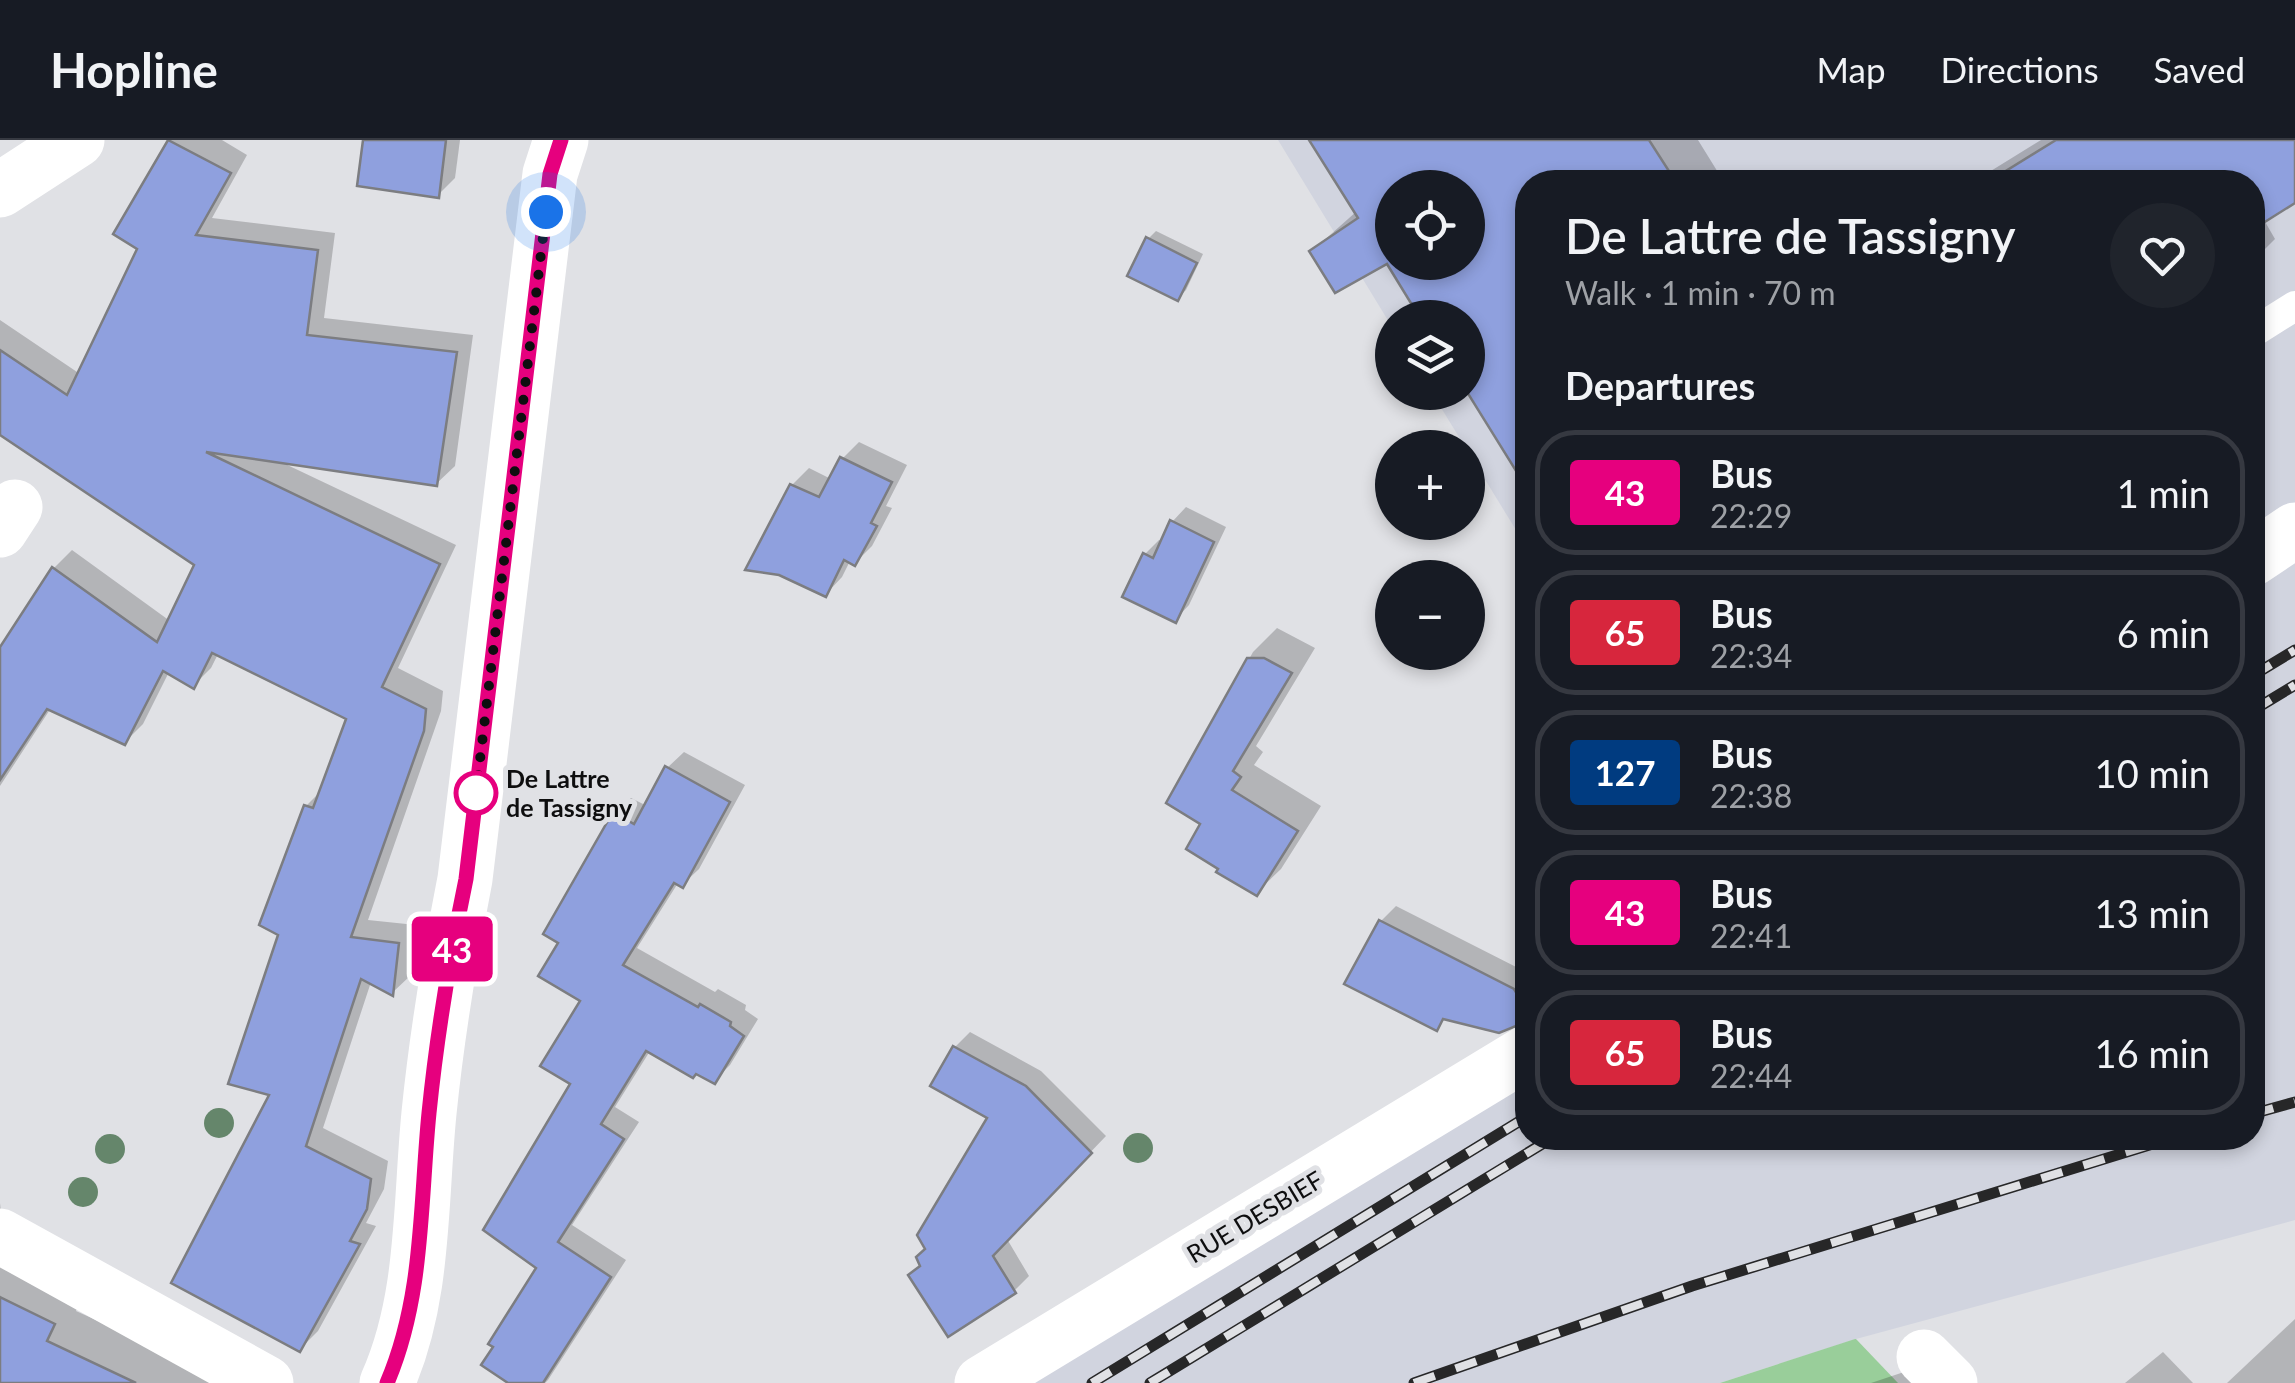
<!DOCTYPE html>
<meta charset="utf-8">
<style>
body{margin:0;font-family:Lato,sans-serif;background:#20242c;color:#f1f3f6;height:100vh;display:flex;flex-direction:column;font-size:38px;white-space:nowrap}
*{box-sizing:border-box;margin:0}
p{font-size:32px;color:#9ea1a6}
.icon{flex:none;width:55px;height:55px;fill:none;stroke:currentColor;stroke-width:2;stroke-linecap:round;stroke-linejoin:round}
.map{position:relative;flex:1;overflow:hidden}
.side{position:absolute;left:1515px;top:30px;width:750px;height:980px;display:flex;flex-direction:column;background:#171b24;border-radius:40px;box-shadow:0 5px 15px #0003}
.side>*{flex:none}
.badge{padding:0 20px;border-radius:8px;font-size:35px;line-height:65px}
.buttons{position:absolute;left:1375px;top:30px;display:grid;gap:20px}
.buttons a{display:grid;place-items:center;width:110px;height:110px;border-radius:50%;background:#171b24;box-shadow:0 5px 15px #0003;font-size:50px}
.you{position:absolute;width:50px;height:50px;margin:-25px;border:8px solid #fff;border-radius:50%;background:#1a73e8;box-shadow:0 0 0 15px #1a73e833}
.map>.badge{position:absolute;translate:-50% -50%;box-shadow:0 0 0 5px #fff}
h2{padding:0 50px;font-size:38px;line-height:90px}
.round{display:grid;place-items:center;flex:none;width:105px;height:105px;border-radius:52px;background:#20242c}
.headline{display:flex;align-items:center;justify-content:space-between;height:170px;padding:0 50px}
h1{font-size:48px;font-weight:600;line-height:75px}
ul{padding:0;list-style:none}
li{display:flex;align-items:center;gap:30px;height:125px;margin:0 20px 15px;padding:0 30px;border:5px solid #363941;border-radius:40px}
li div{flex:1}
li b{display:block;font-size:38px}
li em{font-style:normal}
li .badge{min-width:110px;font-weight:700;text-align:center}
header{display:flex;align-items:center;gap:60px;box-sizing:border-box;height:140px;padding:0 50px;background:#171b24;border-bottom:2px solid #363941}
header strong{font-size:48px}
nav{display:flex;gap:55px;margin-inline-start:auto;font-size:35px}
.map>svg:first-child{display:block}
.built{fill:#d1d4df;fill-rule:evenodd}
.green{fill:#99ce9a}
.shadow{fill:#0003;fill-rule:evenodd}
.building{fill:#8fa0de;stroke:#7c7d81;stroke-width:2.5;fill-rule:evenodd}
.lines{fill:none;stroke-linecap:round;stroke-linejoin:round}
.lane{stroke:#fff;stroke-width:30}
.street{stroke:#fff;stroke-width:55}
.secondary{stroke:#fff;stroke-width:55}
.rail-casing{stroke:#272728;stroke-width:11}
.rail{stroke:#e0e1e5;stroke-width:8;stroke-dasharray:22;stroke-linecap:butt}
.tree{fill:#65866b}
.line-casing{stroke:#fff;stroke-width:22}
.line{stroke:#e6007e;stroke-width:15}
.walk{stroke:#0e0e0f;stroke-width:10;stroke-dasharray:0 18}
.stop-dot{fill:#fff;stroke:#e6007e;stroke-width:5}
.labels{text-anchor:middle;stroke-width:10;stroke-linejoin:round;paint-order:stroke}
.stop-label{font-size:25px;font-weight:bold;fill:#0e0e0f;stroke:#e0e1e5;text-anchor:start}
.street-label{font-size:25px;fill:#0e0e0f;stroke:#e0e1e5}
</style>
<header>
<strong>Hopline</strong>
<nav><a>Map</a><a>Directions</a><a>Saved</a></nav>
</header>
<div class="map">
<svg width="2295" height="1243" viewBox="0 0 2295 1243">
<rect width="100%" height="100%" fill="#e0e1e5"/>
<path class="built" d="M1278 0H2295V1080L1856 1199 1720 1243H1020L1527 930 1528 998H2252V42H1528L1527 408 1432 253 1468 252V178H1392V187ZM1392 48H1468V122H1392Z"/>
<path class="green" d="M1856 1199 1898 1243H1720L1855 1199Z"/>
<g class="shadow">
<path d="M171 0H222L247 15 212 78 335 93 324 178 473 195 455 326 436 344 281 322 456 405 398 528 443 551 441 571 368 780 416 785 410 836 392 853 371 842 323 988 388 1021 384 1049 366 1083 376 1086 318 1191 300 1209 272 954 281 794 306 666 323 649 350 578 218 514 211 528 193 546 169 532 143 584 125 602 51 568 0 646V512L54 428 72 410 170 481 197 424 0 292V180L80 234 140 108 116 94Z"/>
<path d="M366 0H460L455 38 438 55Z"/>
<path d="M1312 0H1698L1724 42H1528L1468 249V178L1387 121 1312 111 1357 71ZM1392 48H1468V122H1392Z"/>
<path d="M2041 0H2295V61L2264 80 2275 99 2252 122V42H1973Z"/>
<path d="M1156 91 1203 114 1186 150 1178 158 1148 99Z"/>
<path d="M859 302 907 325 886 366 892 368 872 406 855 423 850 421 842 437 826 454 792 345 809 328 831 339 842 319Z"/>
<path d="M1186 367 1226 387 1189 465 1175 480 1145 414 1159 400 1163 402 1172 382Z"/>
<path d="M1277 488 1315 508 1256 606 1263 612 1254 625 1321 666 1281 729 1256 753 1203 683 1170 662 1253 512Z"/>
<path d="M684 612 745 645 699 729 682 745 678 743 637 808 715 852 718 849 746 865 745 870 758 879 730 925 714 941 650 911 615 967 639 982 572 1085 626 1120 548 1240 545 1243H513L484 1224 540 1128 573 943 584 860 562 802 615 674 631 658 647 666 667 628Z"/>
<path d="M1396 766 1528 833V878L1447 877 1436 888 1381 781Z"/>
<path d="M970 892 1041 931 1106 996 1007 1099 1029 1136 1014 1151 922 1125 990 977 955 907Z"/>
<path d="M0 1063 2 1081 83 1153 76 1171 236 1243H0Z"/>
<path d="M2295 1179V1243H2227Z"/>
<path d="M2163 1212 2193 1243H2125Z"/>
<path d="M1916 1228 1921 1243H1871Z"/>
</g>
<g class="building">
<path d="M168 0 231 33 196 95 318 110 307 195 457 212 437 346 206 312 440 424 382 547 426 569 424 591 351 797 399 803 393 856 361 839 306 1006 371 1039 367 1069 350 1101 360 1104 300 1212 171 1143 269 955 228 944 278 795 259 785 304 665 313 668 346 579 212 513 194 549 163 531 125 605 47 569 0 640V507L52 427 157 502 194 425 0 295V210L67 255 137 109 113 94Z"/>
<path d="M363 0H446L439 58 357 46Z"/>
<path d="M1309 0H1649L1676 42H1528V350L1467 252 1468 178H1420L1387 124 1335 153 1309 111 1358 78ZM1392 48H1468V122H1392Z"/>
<path d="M2056 0H2295V63L2252 90V42H1988Z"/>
<path d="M1146 97 1197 123 1178 161 1127 136Z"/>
<path d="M840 317 892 342 871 383 877 386 855 426 844 420 826 457 779 435 745 430 790 344 819 357Z"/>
<path d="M1170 380 1214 402 1176 483 1122 457 1143 413 1153 418Z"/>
<path d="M1247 518H1264L1292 533 1233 631 1241 637 1232 650 1298 691 1257 756 1216 732 1218 729 1186 709 1200 684 1166 663Z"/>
<path d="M665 626 730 662 683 748 674 743 623 825 698 867 700 864 731 882 730 886 744 896 715 944 696 934 693 938 646 911 601 984 624 999 558 1102 611 1137 543 1243H508L481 1225 493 1207 488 1204 536 1128 483 1090 570 944 540 926 580 861 538 836 558 803 543 794 613 672 634 684Z"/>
<path d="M1379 780 1514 849 1528 872V881L1499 893 1443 879 1437 891 1344 844Z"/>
<path d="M953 906 1026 946 1092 1013 993 1116 1016 1153 948 1197 908 1135 920 1126 916 1117 925 1109 917 1095 987 978 930 946Z"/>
<path d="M0 1157 55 1184 47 1201 136 1243H0Z"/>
</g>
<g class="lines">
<path class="lane" d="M2252 193 2295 166"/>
<g class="street">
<path d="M0 50 77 0"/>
<path d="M0 390 15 367"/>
<path d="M2252 419 2295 390"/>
<path d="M0 1096 266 1243"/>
<path d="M1924 1217 1950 1243"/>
<path d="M982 1243 1528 912"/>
</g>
<path class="secondary" d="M387 1243C425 1158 420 1063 429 973 437 894 450 816 465 739L550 34 561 0"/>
<g class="rail-casing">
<g id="rail">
<path d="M2252 536 2295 510"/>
<path d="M2252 571 2295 545"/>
<path d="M2252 974 2295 962"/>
<path d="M1092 1243 1528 976"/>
<path d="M1150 1243 1552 998"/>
<path d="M1414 1243 1692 1146 2172 998"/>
</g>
</g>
<use href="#rail" class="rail"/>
</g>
<g class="tree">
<circle cx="219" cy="983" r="15"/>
<circle cx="1138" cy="1008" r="15"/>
<circle cx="110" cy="1009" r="15"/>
<circle cx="83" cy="1052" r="15"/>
</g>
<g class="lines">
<g class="line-casing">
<path id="line" d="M387 1243C424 1157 420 1063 429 973 437 894 450 816 466 739L550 34 561 0"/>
</g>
<use href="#line" class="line"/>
<path class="walk" d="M476 653 546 72"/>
</g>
<circle class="stop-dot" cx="476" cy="653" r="20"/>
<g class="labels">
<g class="stop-label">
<text x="506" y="648">De Lattre<tspan x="506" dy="29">de Tassigny</tspan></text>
</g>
<g class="street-label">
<text transform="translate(1255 1077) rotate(-31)" y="9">RUE DESBIEF</text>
</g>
</g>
</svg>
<div class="buttons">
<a><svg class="icon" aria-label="locate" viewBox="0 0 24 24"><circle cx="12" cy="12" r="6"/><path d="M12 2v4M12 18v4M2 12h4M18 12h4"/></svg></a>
<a><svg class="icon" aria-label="layers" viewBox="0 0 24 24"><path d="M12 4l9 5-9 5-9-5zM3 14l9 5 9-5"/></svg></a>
<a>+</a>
<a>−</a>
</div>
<div class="you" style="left:546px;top:72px"></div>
<b class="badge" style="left:452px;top:809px;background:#e6007e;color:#fff">43</b>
<section class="side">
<div class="headline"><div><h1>De Lattre de Tassigny</h1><p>Walk · 1 min · 70 m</p></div><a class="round"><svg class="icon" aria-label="heart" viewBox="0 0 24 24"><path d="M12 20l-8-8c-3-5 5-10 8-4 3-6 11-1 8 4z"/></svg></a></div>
<h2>Departures</h2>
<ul>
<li><span class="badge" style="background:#e6007e;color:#fff">43</span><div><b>Bus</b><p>22:29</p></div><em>1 min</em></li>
<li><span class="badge" style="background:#d7263d;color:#fff">65</span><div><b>Bus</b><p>22:34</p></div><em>6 min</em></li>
<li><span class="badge" style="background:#003b80;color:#fff">127</span><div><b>Bus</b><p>22:38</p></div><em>10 min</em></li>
<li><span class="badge" style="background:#e6007e;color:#fff">43</span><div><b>Bus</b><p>22:41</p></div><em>13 min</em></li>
<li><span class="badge" style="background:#d7263d;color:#fff">65</span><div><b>Bus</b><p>22:44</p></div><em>16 min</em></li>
</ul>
</section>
</div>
